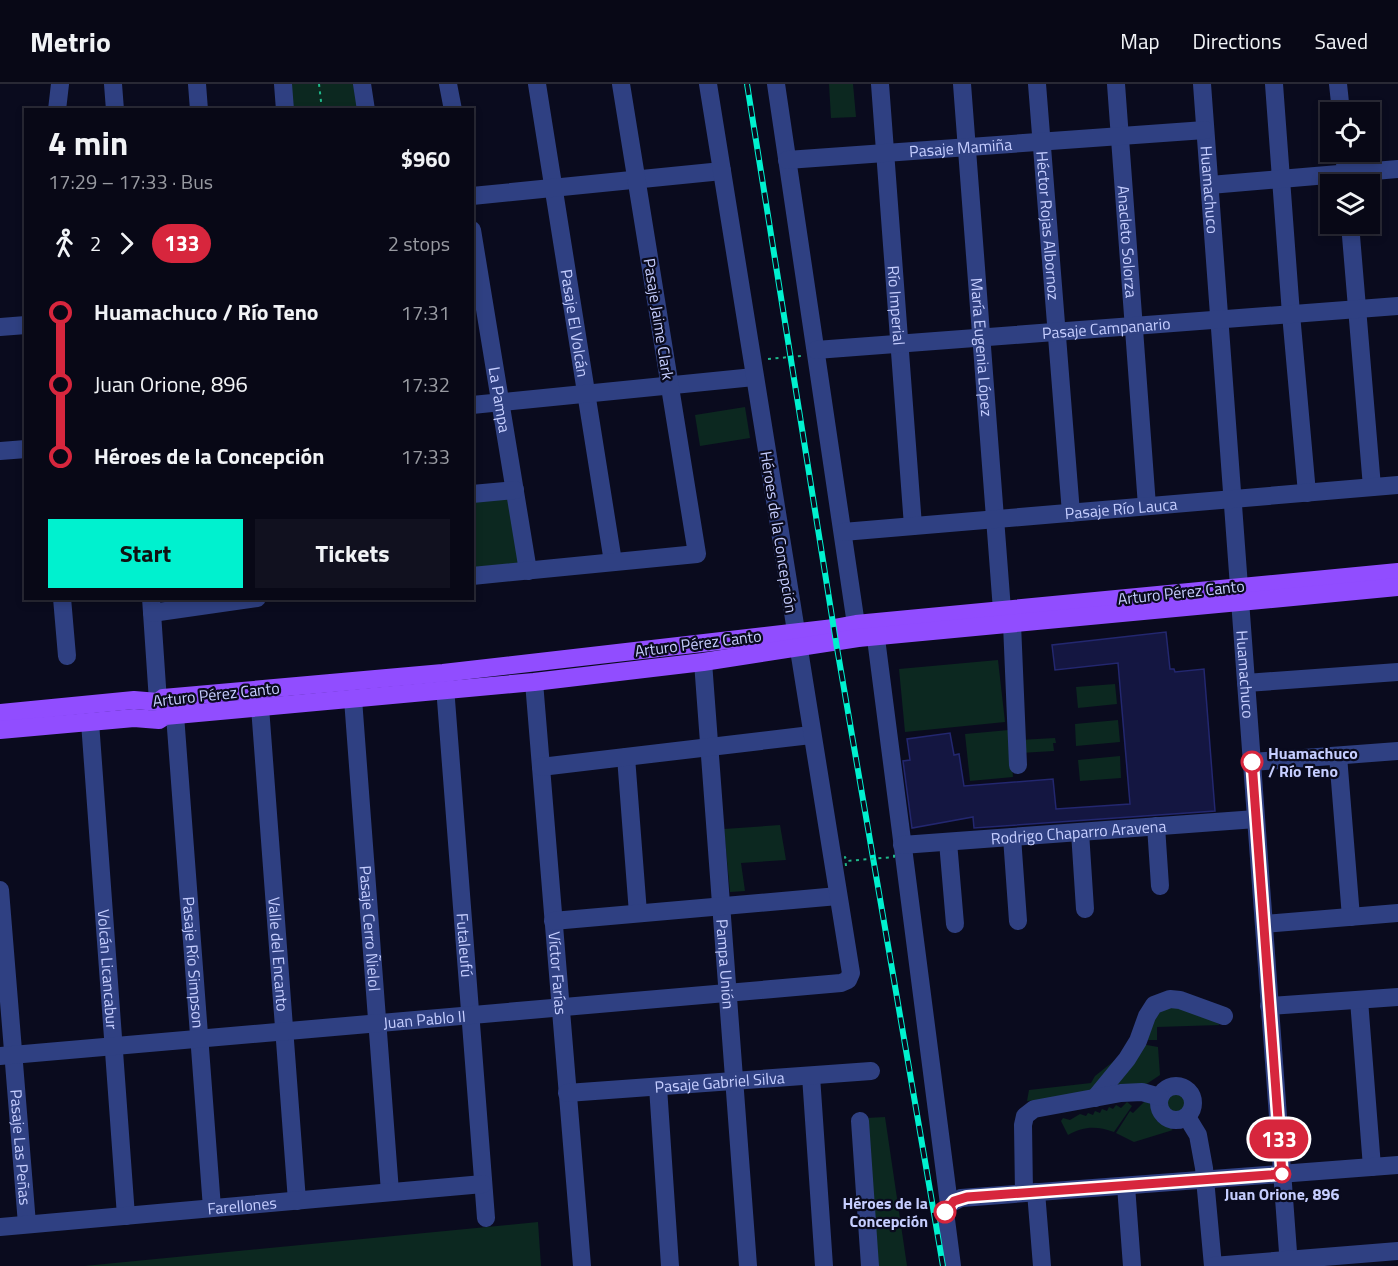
<!DOCTYPE html>
<meta charset="utf-8">
<style>
body{margin:0;font-family:"Titillium Web",sans-serif;background:#11111f;color:#f1f3f6;height:100vh;display:flex;flex-direction:column;font-size:22px;white-space:nowrap}
*{box-sizing:border-box;margin:0}
p{font-size:20px;color:#989aa1}
.icon{flex:none;width:33px;height:33px;fill:none;stroke:currentColor;stroke-width:2;stroke-linecap:round;stroke-linejoin:round}
.map{position:relative;flex:1;overflow:hidden}
.panel{position:absolute;left:24px;top:24px;width:450px;height:492px;display:flex;flex-direction:column;background:#080816;border-radius:0px;box-shadow:0 3px 9px #0003,0 0 0 2px #292935}
.panel>*{flex:none}
.badge{padding:0 12px;border-radius:20px;font-size:21px;line-height:39px}
.fabs{position:absolute;left:1320px;top:18px;display:grid;gap:12px}
.fabs a{display:grid;place-items:center;width:60px;height:60px;border-radius:0px;background:#080816;box-shadow:0 3px 9px #0003,0 0 0 2px #292935;font-size:30px}
.map>.badge{position:absolute;translate:-50% -50%;box-shadow:0 0 0 3px #fff}
.legs{display:flex;align-items:center;gap:9px;height:66px;padding:0 24px;font-size:20px}
.legs p{margin-inline-start:auto}
.overview{display:flex;align-items:center;justify-content:space-between;height:102px;padding:0 24px}
h1{font-size:33px;font-weight:700;line-height:45px}
.action{display:flex;gap:12px;margin-top:auto;padding:12px 24px}
.action a{flex:1;height:69px;border-radius:0px;background:#00f1cf;color:#111;font-size:24px;font-weight:700;line-height:69px;text-align:center}
.action a+a{background:#11111f;color:#f1f3f6}
ul{padding:0 24px;list-style:none}
li{display:flex;align-items:center;gap:21px;height:72px;font-size:22px}
li i{display:grid;place-items:center;width:9px;height:100%;margin:0 8px;background:currentColor}
li i::after{content:'';width:15px;height:15px;margin:-8px;border:4px solid;border-radius:50%;background:#080816}
li p{margin-inline-start:auto}
li:first-child i{background:linear-gradient(#0000 50%,currentColor 0)}
li:last-child i{background:linear-gradient(currentColor 50%,#0000 0)}
header{display:flex;align-items:center;gap:36px;box-sizing:border-box;height:84px;padding:0 30px;background:#080816;border-bottom:2px solid #292935}
header strong{font-size:28px}
nav{display:flex;gap:33px;margin-inline-start:auto;font-size:21px}
.map>svg:first-child{display:block}
.green{fill:#0c2820}
.building{fill:#141641;stroke:#23276f;stroke-width:1.5}
.lines{fill:none;stroke-linecap:round;stroke-linejoin:round}
.path{stroke:#20b98b;stroke-width:2;stroke-dasharray:3 4.5;stroke-linecap:butt}
.minor{stroke:#2f4082;stroke-width:18}
.major{stroke:#914dff;stroke-width:18}
.rail-casing{stroke:#00f1cf;stroke-width:6}
.rail{stroke:#0a0b1e;stroke-width:4;stroke-dasharray:11;stroke-linecap:butt}
.path-bridge{stroke:#20b98b;stroke-width:2;stroke-dasharray:3 4.5;stroke-linecap:butt}
.line-1-casing{stroke:#fff;stroke-width:14}
.line-1{stroke:#d7263d;stroke-width:9}
.stop-1-dot{fill:#fff;stroke:#d7263d;stroke-width:3}
.labels{text-anchor:middle;stroke-width:4.5;stroke-linejoin:round;paint-order:stroke}
.street-label{font-size:16px;fill:#c6ceff;stroke:#0a0b1e}
.stop-label{font-size:16px;font-weight:bold;fill:#c6ceff;stroke:#0a0b1e;text-anchor:start}
</style>
<header>
<strong>Metrio</strong>
<nav><a>Map</a><a>Directions</a><a>Saved</a></nav>
</header>
<div class="map">
<svg width="1398" height="1182" viewBox="0 0 1398 1182">
<rect width="100%" height="100%" fill="#0a0b1e"/>
<g class="green">
<path d="M285 0H358L362 25H287Z"/>
<path d="M829 0H853L856 33 831 34Z"/>
<path d="M745 323 750 354 700 362 695 331Z"/>
<path d="M509 407 521 485 473 490V411Z"/>
<path d="M998 576 1005 638 905 648 899 585Z"/>
<path d="M1115 600 1117 620 1078 624 1076 603Z"/>
<path d="M1118 636 1120 658 1076 662 1075 640Z"/>
<path d="M1009 646 1013 693 970 697 965 650Z"/>
<path d="M1055 654 1056 659H1053L1054 667 1020 669 1019 656Z"/>
<path d="M1120 672 1121 694 1080 697 1078 676Z"/>
<path d="M780 741 786 776 741 779 745 807 730 808 724 745Z"/>
<path d="M1170 920 1205 931 1220 941 1157 943V956H1144L1154 932Z"/>
<path d="M1141 960 1158 963 1160 991 1142 1003 1118 1005 1116 1000Z"/>
<path d="M1119 973 1113 990 1081 1013 1027 1017 1029 1006 1091 999 1095 992Z"/>
<circle cx="1176" cy="1020" r="13"/>
<path d="M1145 1017 1151 1020 1157 1037 1173 1046 1134 1058 1116 1049 1130 1027 1133 1029Z"/>
<path d="M1127 1018 1132 1022 1114 1048C1097 1042 1084 1042 1068 1051L1061 1037 1063 1034 1070 1036 1080 1030 1086 1032 1088 1029 1093 1031 1095 1027 1100 1029 1102 1025 1107 1027 1109 1023 1113 1025 1116 1021 1121 1024Z"/>
<path d="M885 1033 907 1182H876L866 1034Z"/>
<path d="M538 1138 541 1182H84Z"/>
</g>
<path class="building" d="M1166 548 1170 585H1174L1175 588 1204 585 1215 727 974 744 973 733 912 744 903 677 910 676 907 655 950 649 954 671 959 670 964 702 1053 695 1056 725 1130 720 1118 579 1055 586 1052 561Z"/>
<g class="lines">
<g class="path">
<path d="M319 0 322 26"/>
<path d="M768 275 801 272"/>
</g>
<g class="minor">
<path d="M113 0 115 26"/>
<path d="M197 0 199 26"/>
<path d="M283 0 285 26"/>
<path d="M362 0 366 26"/>
<path d="M448 0 453 26"/>
<path id="s1" d="M537 0 613 478"/>
<path d="M776 0 858 554"/>
<path id="s2" d="M880 0 913 442"/>
<path id="s3" d="M962 0 1002 526"/>
<path id="s4" d="M1037 0 1071 429"/>
<path id="s5" d="M1116 0 1147 422"/>
<path id="s6" d="M1202 0 1289 1182"/>
<path d="M1274 0 1291 230 1307 409"/>
<path d="M1338 0 1341 28"/>
<path d="M57 26 60 0"/>
<path d="M1344 68 1347 100"/>
<path id="s7" d="M787 76 1205 46"/>
<path d="M1210 101 1398 85"/>
<path d="M472 112 722 87"/>
<path d="M1350 140 1372 403"/>
<path id="s8" d="M472 146 528 487"/>
<path d="M0 243 26 241"/>
<path id="s9" d="M816 266 1398 222"/>
<path d="M472 321 754 293"/>
<path d="M0 367 26 365"/>
<path d="M472 410 515 406"/>
<path id="s10" d="M843 448 1398 401"/>
<path d="M472 492 697 470 621 0"/>
<path d="M62 514 67 572"/>
<path d="M151 514 159 632"/>
<path d="M152 529 257 514"/>
<path d="M874 539 949 1120"/>
<path d="M1012 540 1018 681"/>
<path id="s11" d="M703 578 748 1182"/>
<path id="s12" d="M444 590 486 1134"/>
<path id="s13" d="M534 598 582 1182"/>
<path d="M1246 599 1398 588"/>
<path id="s14" d="M353 615 390 1108"/>
<path id="s15" d="M260 623 297 1117"/>
<path id="s16" d="M175 631 212 1124"/>
<path id="s17" d="M90 638 126 1132"/>
<path d="M1338 672 1351 833"/>
<path d="M626 673 638 829"/>
<path d="M1252 678 1398 667"/>
<path d="M541 683 811 651"/>
<path d="M1156 742 1160 802"/>
<path d="M1080 748 1085 825"/>
<path d="M1012 753 1018 837"/>
<path d="M948 758 955 840"/>
<path id="s18" d="M902 761 1256 735"/>
<path id="s19" d="M0 806 27 1140"/>
<path d="M553 837 838 812"/>
<path d="M1264 840 1398 829"/>
<path d="M1359 916 1372 1083"/>
<path d="M1269 922 1398 913"/>
<path id="s20" d="M0 972 841 899 848 896 851 889 708 0"/>
<path d="M811 992 824 1182"/>
<circle cx="1176" cy="1019" r="17"/>
<path d="M658 1003 670 1182"/>
<path id="s21" d="M567 1009 871 987"/>
<path d="M1095 1014 1127 975 1138 957 1147 932 1154 921 1170 915 1180 916 1224 932"/>
<path d="M1187 1033 1198 1051 1204 1084 1213 1182"/>
<path d="M860 1037 870 1182"/>
<path d="M1126 1102 1132 1182"/>
<path d="M1036 1108 1042 1182"/>
<path d="M1024 1109 1023 1041 1025 1032 1034 1025 1121 1009 1142 1008 1160 1013"/>
<path id="s22" d="M0 1143 483 1100"/>
<path d="M952 1182 945 1128 949 1120 961 1114 1398 1081"/>
<path d="M1213 1182 1398 1167"/>
</g>
<g class="major">
<path d="M0 629 134 616 158 618 163 614 443 589 834 544 856 540 1398 488"/>
<path d="M0 646 134 634 159 636 165 632 534 598 703 578 858 554 1398 503"/>
</g>
<g class="rail-casing">
<path id="rail" d="M747 0 836 558 943 1182"/>
</g>
<use href="#rail" class="rail"/>
<path class="path-bridge" d="M846 782 845 773 847 777 894 773V767"/>
</g>
<g class="lines">
<g class="line-1-casing">
<path id="line-1" d="M945 1128 954 1117 967 1113 1282 1090 1252 678"/>
</g>
<use href="#line-1" class="line-1"/>
</g>
<g class="stop-1-dot">
<circle cx="1252" cy="678" r="10"/>
<circle cx="1282" cy="1090" r="8"/>
<circle cx="945" cy="1128" r="10"/>
</g>
<g class="labels">
<g class="street-label">
<text dy="6" stroke="none"><textPath href="#s7" startOffset="174">Pasaje Mamiña</textPath></text>
<text dy="6" stroke="none"><textPath href="#s6" startOffset="106">Huamachuco</textPath></text>
<text dy="6" stroke="none"><textPath href="#s4" startOffset="142">Héctor Rojas Albornoz</textPath></text>
<text dy="6" stroke="none"><textPath href="#s5" startOffset="158">Anacleto Solorza</textPath></text>
<text dy="6" stroke="none"><textPath href="#s2" startOffset="222">Río Imperial</textPath></text>
<text transform="translate(659 235) rotate(81)" y="6">Pasaje Jaime Clark</text>
<text dy="6" stroke="none"><textPath href="#s1" startOffset="242">Pasaje El Volcán</textPath></text>
<text dy="6" stroke="none"><textPath href="#s9" startOffset="291">Pasaje Campanario</textPath></text>
<text dy="6" stroke="none"><textPath href="#s3" startOffset="264">María Eugenia López</textPath></text>
<text dy="6" stroke="none"><textPath href="#s8" startOffset="172">La Pampa</textPath></text>
<text dy="6" stroke="none"><textPath href="#s10" startOffset="279">Pasaje Río Lauca</textPath></text>
<text transform="translate(779 448) rotate(81)" y="6">Héroes de la Concepción</text>
<text transform="translate(1181 508) rotate(-6)" y="6">Arturo Pérez Canto</text>
<text transform="translate(698 559) rotate(-7)" y="6">Arturo Pérez Canto</text>
<text dy="6" stroke="none"><textPath href="#s6" startOffset="592">Huamachuco</textPath></text>
<text transform="translate(216 610) rotate(-6)" y="6">Arturo Pérez Canto</text>
<text dy="6" stroke="none"><textPath href="#s18" startOffset="177">Rodrigo Chaparro Aravena</textPath></text>
<text dy="6" stroke="none"><textPath href="#s14" startOffset="230">Pasaje Cerro Ñielol</textPath></text>
<text dy="6" stroke="none"><textPath href="#s12" startOffset="272">Futaleufú</textPath></text>
<text dy="6" stroke="none"><textPath href="#s15" startOffset="248">Valle del Encanto</textPath></text>
<text dy="6" stroke="none"><textPath href="#s16" startOffset="248">Pasaje Río Simpson</textPath></text>
<text dy="6" stroke="none"><textPath href="#s11" startOffset="303">Pampa Unión</textPath></text>
<text dy="6" stroke="none"><textPath href="#s17" startOffset="248">Volcán Licancabur</textPath></text>
<text dy="6" stroke="none"><textPath href="#s13" startOffset="292">Víctor Farías</textPath></text>
<text dy="6" stroke="none"><textPath href="#s20" startOffset="426">Juan Pablo II</textPath></text>
<text dy="6" stroke="none"><textPath href="#s21" startOffset="153">Pasaje Gabriel Silva</textPath></text>
<text dy="6" stroke="none"><textPath href="#s19" startOffset="258">Pasaje Las Peñas</textPath></text>
<text dy="6" stroke="none"><textPath href="#s22" startOffset="243">Farellones</textPath></text>
</g>
<g class="stop-label">
<text x="1268" y="675">Huamachuco<tspan x="1268" dy="18">/ Río Teno</tspan></text>
<text x="1282" y="1116" text-anchor="middle">Juan Orione, 896</text>
<text x="928" y="1125" text-anchor="end">Héroes de la<tspan x="928" dy="18">Concepción</tspan></text>
</g>
</g>
</svg>
<div class="fabs">
<a><svg class="icon" aria-label="locate" viewBox="0 0 24 24"><circle cx="12" cy="12" r="6"/><path d="M12 2v4M12 18v4M2 12h4M18 12h4"/></svg></a>
<a><svg class="icon" aria-label="layers" viewBox="0 0 24 24"><path d="M12 4l9 5-9 5-9-5zM3 14l9 5 9-5"/></svg></a>
</div>
<b class="badge" style="left:1279px;top:1055px;background:#d7263d;color:#fff">133</b>
<section class="panel">
<div class="overview"><div><h1>4 min</h1><p>17:29 – 17:33 · Bus</p></div><b>$960</b></div>
<div class="legs"><svg class="icon" aria-label="walk" viewBox="0 0 24 24"><circle cx="13" cy="4" r="2"/><path d="M13 8l-2 6 4 7M11 14l-3 7M7 12l3-4h3l4 4"/></svg>2<svg class="icon" aria-label="forward" viewBox="0 0 24 24"><path d="M9 5l7 7-7 7"/></svg><b class="badge" style="background:#d7263d;color:#fff">133</b><p>2 stops</p></div>
<ul>
<li><i style="color:#d7263d"></i><b>Huamachuco / Río Teno</b><p>17:31</p></li>
<li><i style="color:#d7263d"></i><span>Juan Orione, 896</span><p>17:32</p></li>
<li><i style="color:#d7263d"></i><b>Héroes de la Concepción</b><p>17:33</p></li>
</ul>
<div class="action"><a>Start</a><a>Tickets</a></div>
</section>
</div>
